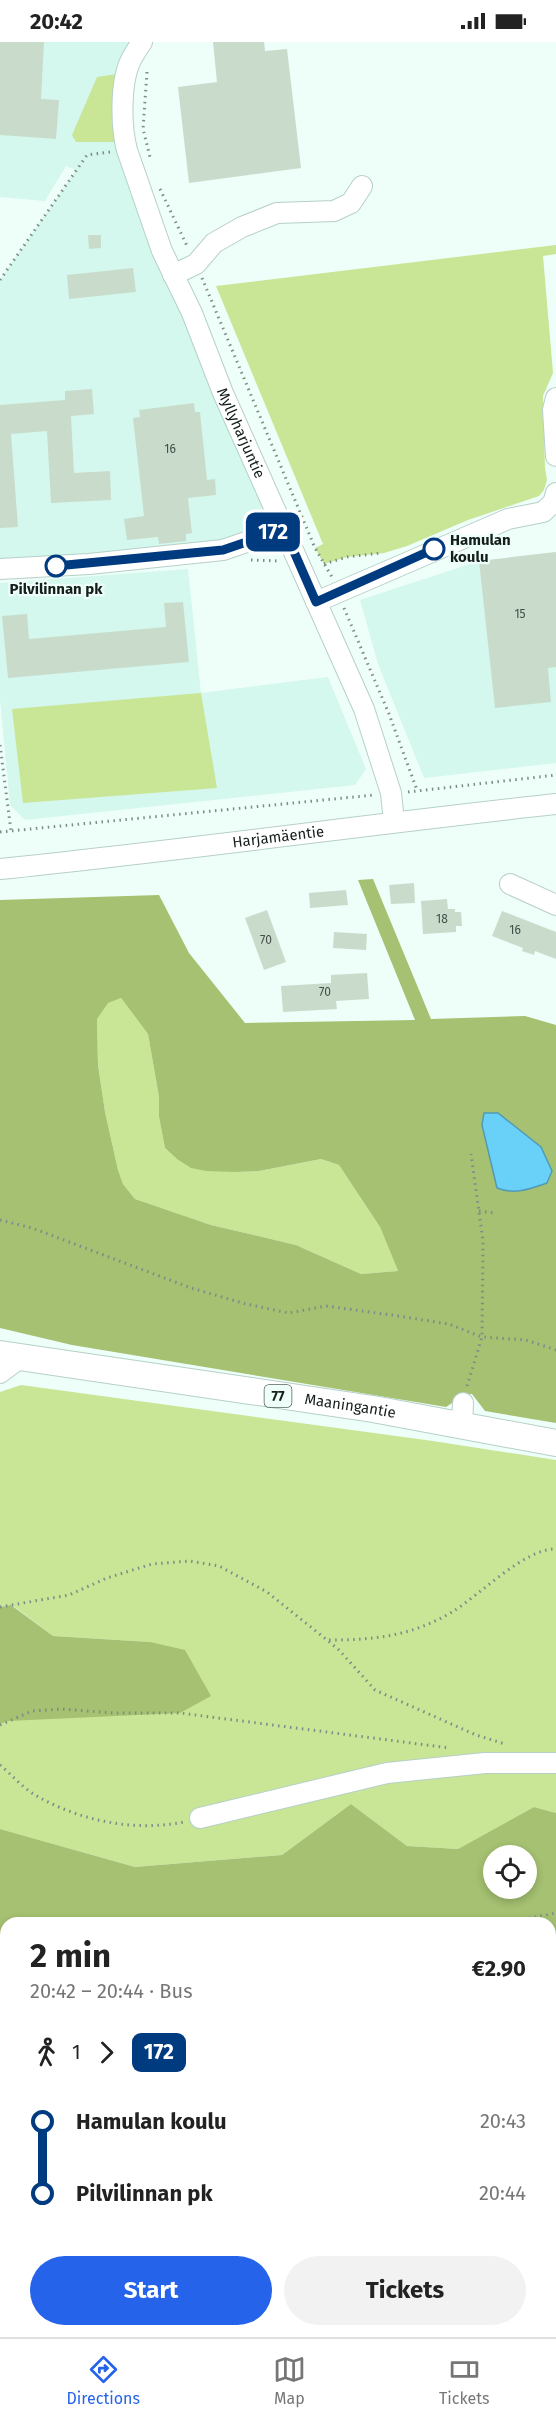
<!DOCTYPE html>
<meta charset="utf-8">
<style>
body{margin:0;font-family:"Fira Sans",sans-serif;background:#f2f2f2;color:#222;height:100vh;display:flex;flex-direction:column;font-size:22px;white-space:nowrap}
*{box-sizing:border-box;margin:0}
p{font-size:20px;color:#767676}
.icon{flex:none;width:33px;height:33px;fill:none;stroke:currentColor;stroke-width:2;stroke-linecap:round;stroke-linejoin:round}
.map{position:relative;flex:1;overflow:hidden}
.side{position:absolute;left:0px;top:1875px;width:556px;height:420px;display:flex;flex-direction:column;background:#fff;border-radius:18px 18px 0 0;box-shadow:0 3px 9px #0003}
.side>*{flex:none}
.badge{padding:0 12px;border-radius:9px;font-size:21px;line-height:39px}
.buttons{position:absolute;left:483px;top:1803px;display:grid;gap:12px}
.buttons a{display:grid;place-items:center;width:54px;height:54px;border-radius:50%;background:#fff;box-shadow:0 3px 9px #0003;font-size:30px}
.map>.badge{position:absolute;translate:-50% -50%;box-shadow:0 0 0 3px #fff}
.legs{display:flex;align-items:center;gap:9px;height:66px;padding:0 30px;font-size:20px}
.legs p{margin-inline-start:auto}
.head{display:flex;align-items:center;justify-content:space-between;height:102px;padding:0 30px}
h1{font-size:33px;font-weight:700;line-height:45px}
.primary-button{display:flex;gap:12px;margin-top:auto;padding:12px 30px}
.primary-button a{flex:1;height:69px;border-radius:36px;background:#2563eb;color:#fff;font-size:24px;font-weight:700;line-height:69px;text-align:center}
.primary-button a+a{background:#f2f2f2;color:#222}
ul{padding:0 30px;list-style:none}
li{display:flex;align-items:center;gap:21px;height:72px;font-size:22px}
li i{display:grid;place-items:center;width:9px;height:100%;margin:0 8px;background:currentColor}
li i::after{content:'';width:15px;height:15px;margin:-8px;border:4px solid;border-radius:50%;background:#fff}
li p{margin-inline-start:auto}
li:first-child i{background:linear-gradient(#0000 50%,currentColor 0)}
li:last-child i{background:linear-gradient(currentColor 50%,#0000 0)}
.status{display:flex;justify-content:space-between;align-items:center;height:42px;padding:0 30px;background:#fff;direction:ltr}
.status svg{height:16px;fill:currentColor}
.menu{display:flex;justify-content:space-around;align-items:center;height:84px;border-top:2px solid #e0e0e0;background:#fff;font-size:16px;color:#767676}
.menu a{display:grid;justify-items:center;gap:3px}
.menu .active{color:#2563eb}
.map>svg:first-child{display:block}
.built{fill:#d4f8ed}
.green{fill:#c9e596}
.forest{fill:#a5c171;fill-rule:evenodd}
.water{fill:#69d0f7;stroke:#509bb5;stroke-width:1.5}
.building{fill:#c9dccc}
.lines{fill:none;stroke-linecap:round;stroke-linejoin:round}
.minor-casing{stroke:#b6d0c8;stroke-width:22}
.major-casing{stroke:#b6d0c8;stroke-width:28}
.path{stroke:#7f8b88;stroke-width:3;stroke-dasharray:1.5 4.5;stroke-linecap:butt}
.minor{stroke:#fff;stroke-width:20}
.major{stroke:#fff;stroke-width:26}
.line-1-casing{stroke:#fff;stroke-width:14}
.line-1{stroke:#003b80;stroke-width:9}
.stop-1-dot{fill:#fff;stroke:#003b80;stroke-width:3}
.labels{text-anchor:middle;stroke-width:4.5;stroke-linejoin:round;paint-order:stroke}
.number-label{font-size:12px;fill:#424e48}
.shield{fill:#eefef9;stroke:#56615e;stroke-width:1.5}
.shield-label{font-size:14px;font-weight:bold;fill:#151e1c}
.street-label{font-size:15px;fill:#151e1c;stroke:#eefef9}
.stop-label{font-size:15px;font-weight:bold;fill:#151e1c;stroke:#eefef9;text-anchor:start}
</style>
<div class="status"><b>20:42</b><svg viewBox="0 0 49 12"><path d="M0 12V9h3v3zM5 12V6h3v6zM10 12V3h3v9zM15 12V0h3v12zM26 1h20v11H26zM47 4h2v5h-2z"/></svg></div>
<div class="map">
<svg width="556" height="2295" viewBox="0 0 556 2295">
<rect width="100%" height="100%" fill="#eefef9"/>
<g class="built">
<path d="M0 0H142L123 95 284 487 223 508 0 527V238L76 128 66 124 45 159 0 155Z"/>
<path d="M556 510V721L424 736 378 622 360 558 479 519Z"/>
<path d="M188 527 201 651 328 635 366 727 355 743 25 778 10 763 0 658V541Z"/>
</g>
<g class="green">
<path d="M117 32 114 100H76L72 93 97 35Z"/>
<path d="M556 203V212L543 214 553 331 543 354 545 426 547 438 544 448 539 454 468 478 407 504 384 511 347 515 324 522 315 506 323 502 216 244Z"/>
<path d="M201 651 217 746 23 761 12 667Z"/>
<path d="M121 956 148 992 159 1055V1075L165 1106 177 1117 236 1130 259 1129 321 1117 339 1123 380 1185 398 1229 361 1232 296 1203 211 1183 135 1157 123 1142 118 1128 105 1070 98 1023 97 977 107 961Z"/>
<path d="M21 1343 433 1399 556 1418V1771L534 1765 458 1807 407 1804 351 1762 282 1813 135 1825 0 1787V1682L150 1600 53 1594 12 1563 0 1565V1350Z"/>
</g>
<g class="forest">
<path d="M373 837 431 977 525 974 556 983V1381L485 1369 472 1352 464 1353 446 1365 72 1303 0 1286V858L159 853 189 911 245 981 415 978 358 838ZM121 956 148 992 159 1055V1075L165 1106 177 1117 191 1126 206 1129 236 1130 259 1129 321 1117 339 1123 380 1185 398 1229 361 1232 296 1203 211 1183 135 1157 123 1142 118 1128 105 1070 98 1023 97 977 108 961ZM498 1071 541 1105 552 1129 490 1116 482 1083 484 1072Z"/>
<path d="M11 1563 53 1594 150 1600 185 1608 211 1654 180 1671 8 1679 0 1682V1565Z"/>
<path d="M351 1762 407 1804 458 1807 534 1765 556 1771V2295H0V1787L135 1825 282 1813ZM494 1814H526V1846H494ZM6 1881H550V2289H6Z"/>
</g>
<path class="water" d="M484 1071H498L541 1105 552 1129 547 1141C530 1147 514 1153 497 1146L482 1083Z"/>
<g class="building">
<path d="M0 0H44L41 57 59 58 56 97 0 93Z"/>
<path d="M213 0H264L265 9 287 7 301 126 189 141 178 45 217 40Z"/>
<path d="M88 193H101V206L89 207Z"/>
<path d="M133 226 136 250 69 257 67 233Z"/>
<path d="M92 347 94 372 71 374 74 431 110 429 111 458 51 461 47 389 11 392 18 485 0 486V363L65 358V349Z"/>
<path d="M194 361 195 370H200L207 438 215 437 216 453 188 456 192 491 186 492V499L159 502 158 495 127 498 124 477 144 474 133 376 140 375 139 368Z"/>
<path d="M556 510V625L548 626 551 660 495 666 479 519Z"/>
<path d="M183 560 189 620 8 636 2 574 27 572 29 597 166 585 164 561Z"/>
<path d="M414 841 415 861 391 862 389 843Z"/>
<path d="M346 848 348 863 310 866 309 851Z"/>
<path d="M447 857 448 867H455V870H461L462 884H456V890L423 892 421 859Z"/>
<path d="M267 868 286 920 264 928 245 876Z"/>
<path d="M502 869 556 890V917L535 909 534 913 522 909 523 906 492 894Z"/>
<path d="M334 890 367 892 366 908 333 906Z"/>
<path d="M367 931 369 957 336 959 337 967 283 970 281 944 331 941V933Z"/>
</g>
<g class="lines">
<g class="minor-casing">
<g id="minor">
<path id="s1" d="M142 0C138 6 133 13 130 20 120 42 121 86 127 108L162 209 192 271 223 351 364 667 391 751 394 780"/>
<path d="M173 233 196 222 214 201 242 185 277 171 334 169 351 161 362 144"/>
<path d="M556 356 553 368 556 414"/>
<path d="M0 527 89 522 223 508 284 487"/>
<path d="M316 560 508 477 543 470 553 461 556 451"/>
<path id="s2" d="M0 827C186 808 370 782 556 762"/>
<path d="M510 842 556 863"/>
<path d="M0 1331 20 1316"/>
<path d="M462 1384 463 1361"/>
<path d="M200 1776 387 1731 485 1721H556"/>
</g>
</g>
<g class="major-casing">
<g id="major">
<path id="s3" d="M0 1312 373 1367 556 1401"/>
</g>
</g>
<g class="path">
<path d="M147 30 143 87 150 115"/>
<path d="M160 147 188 206"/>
<path d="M202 236 315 506 332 535"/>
<path d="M0 238 87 113 110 110"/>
<path d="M251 518 280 519"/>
<path d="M324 522 347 515 381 511"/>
<path d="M344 566 389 672 417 748"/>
<path d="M0 703 11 789"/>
<path d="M408 750 556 733"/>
<path d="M0 790 374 753"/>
<path d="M479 1169 495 1171"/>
<path d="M0 1178 32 1186 191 1246 246 1262 289 1271 326 1264 398 1274 449 1282 482 1295 526 1298 556 1308"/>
<path d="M467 1344 482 1295 483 1199 471 1112"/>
<path d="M0 1565 69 1553 107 1536 152 1522 190 1519 219 1524 267 1550 327 1598 339 1608 375 1648 476 1693 505 1702"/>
<path d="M329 1598C374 1598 412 1594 452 1570 480 1553 525 1506 556 1507"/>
<path d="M0 1683 32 1669 62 1667 114 1671H180L450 1706"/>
<path d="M0 1723C11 1732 23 1746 35 1753 80 1779 134 1790 184 1780"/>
<path d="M505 1881 556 1871"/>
<path d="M0 1939 4 1930"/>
<path d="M550 1991 556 1989"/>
<path d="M0 1996 6 1994"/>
<path d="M0 2032 6 2037"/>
<path d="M550 2048 556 2049"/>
<path d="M550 2087 556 2093"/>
<path d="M550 2218 556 2223"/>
<path d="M73 2289 74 2295"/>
<path d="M155 2289 163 2295"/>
<path d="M361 2295 368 2289"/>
</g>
<use href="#minor" class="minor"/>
<use href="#major" class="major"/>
</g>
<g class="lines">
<g class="line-1-casing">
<path id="line-1" d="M56 524 223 508 284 487 316 560 434 507"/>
</g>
<use href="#line-1" class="line-1"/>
</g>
<g class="stop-1-dot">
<circle cx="434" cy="507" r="10"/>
<circle cx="56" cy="524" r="10"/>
</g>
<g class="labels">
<g class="number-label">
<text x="170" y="411">16</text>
<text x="520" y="576">15</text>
<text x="442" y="881">18</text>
<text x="515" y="892">16</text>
<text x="266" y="902">70</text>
<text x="325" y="954">70</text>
</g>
<rect class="shield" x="264.5" y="1343" width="27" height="22" rx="4.5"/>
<g class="shield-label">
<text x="278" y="1359">77</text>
</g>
<g class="street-label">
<text dy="5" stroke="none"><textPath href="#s1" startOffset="418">Myllyharjuntie</textPath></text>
<text dy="5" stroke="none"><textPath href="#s2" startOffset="280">Harjamäentie</textPath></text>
<text dy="5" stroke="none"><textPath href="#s3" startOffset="354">Maaningantie</textPath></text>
</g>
<g class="stop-label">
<text x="450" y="503">Hamulan<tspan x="450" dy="17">koulu</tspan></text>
<text x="56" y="552" text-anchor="middle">Pilvilinnan pk</text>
</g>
</g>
</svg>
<div class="buttons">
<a><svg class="icon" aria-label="locate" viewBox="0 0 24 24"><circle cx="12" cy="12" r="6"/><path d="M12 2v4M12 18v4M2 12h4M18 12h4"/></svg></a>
</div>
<b class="badge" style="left:273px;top:490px;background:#003b80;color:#fff">172</b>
<section class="side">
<div class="head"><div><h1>2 min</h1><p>20:42 – 20:44 · Bus</p></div><b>€2.90</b></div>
<div class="legs"><svg class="icon" aria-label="walk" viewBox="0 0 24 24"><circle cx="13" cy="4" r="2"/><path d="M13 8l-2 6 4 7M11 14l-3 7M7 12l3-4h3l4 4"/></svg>1<svg class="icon" aria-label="forward" viewBox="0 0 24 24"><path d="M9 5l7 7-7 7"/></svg><b class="badge" style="background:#003b80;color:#fff">172</b></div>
<ul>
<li><i style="color:#003b80"></i><b>Hamulan koulu</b><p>20:43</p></li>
<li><i style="color:#003b80"></i><b>Pilvilinnan pk</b><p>20:44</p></li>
</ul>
<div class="primary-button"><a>Start</a><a>Tickets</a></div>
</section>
</div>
<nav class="menu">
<a class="active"><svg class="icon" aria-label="directions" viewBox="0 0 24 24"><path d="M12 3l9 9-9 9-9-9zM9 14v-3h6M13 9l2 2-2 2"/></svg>Directions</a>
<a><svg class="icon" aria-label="map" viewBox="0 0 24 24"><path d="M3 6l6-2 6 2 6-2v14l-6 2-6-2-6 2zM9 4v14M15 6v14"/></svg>Map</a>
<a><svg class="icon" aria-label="tickets" viewBox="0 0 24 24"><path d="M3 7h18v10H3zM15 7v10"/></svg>Tickets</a>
</nav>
